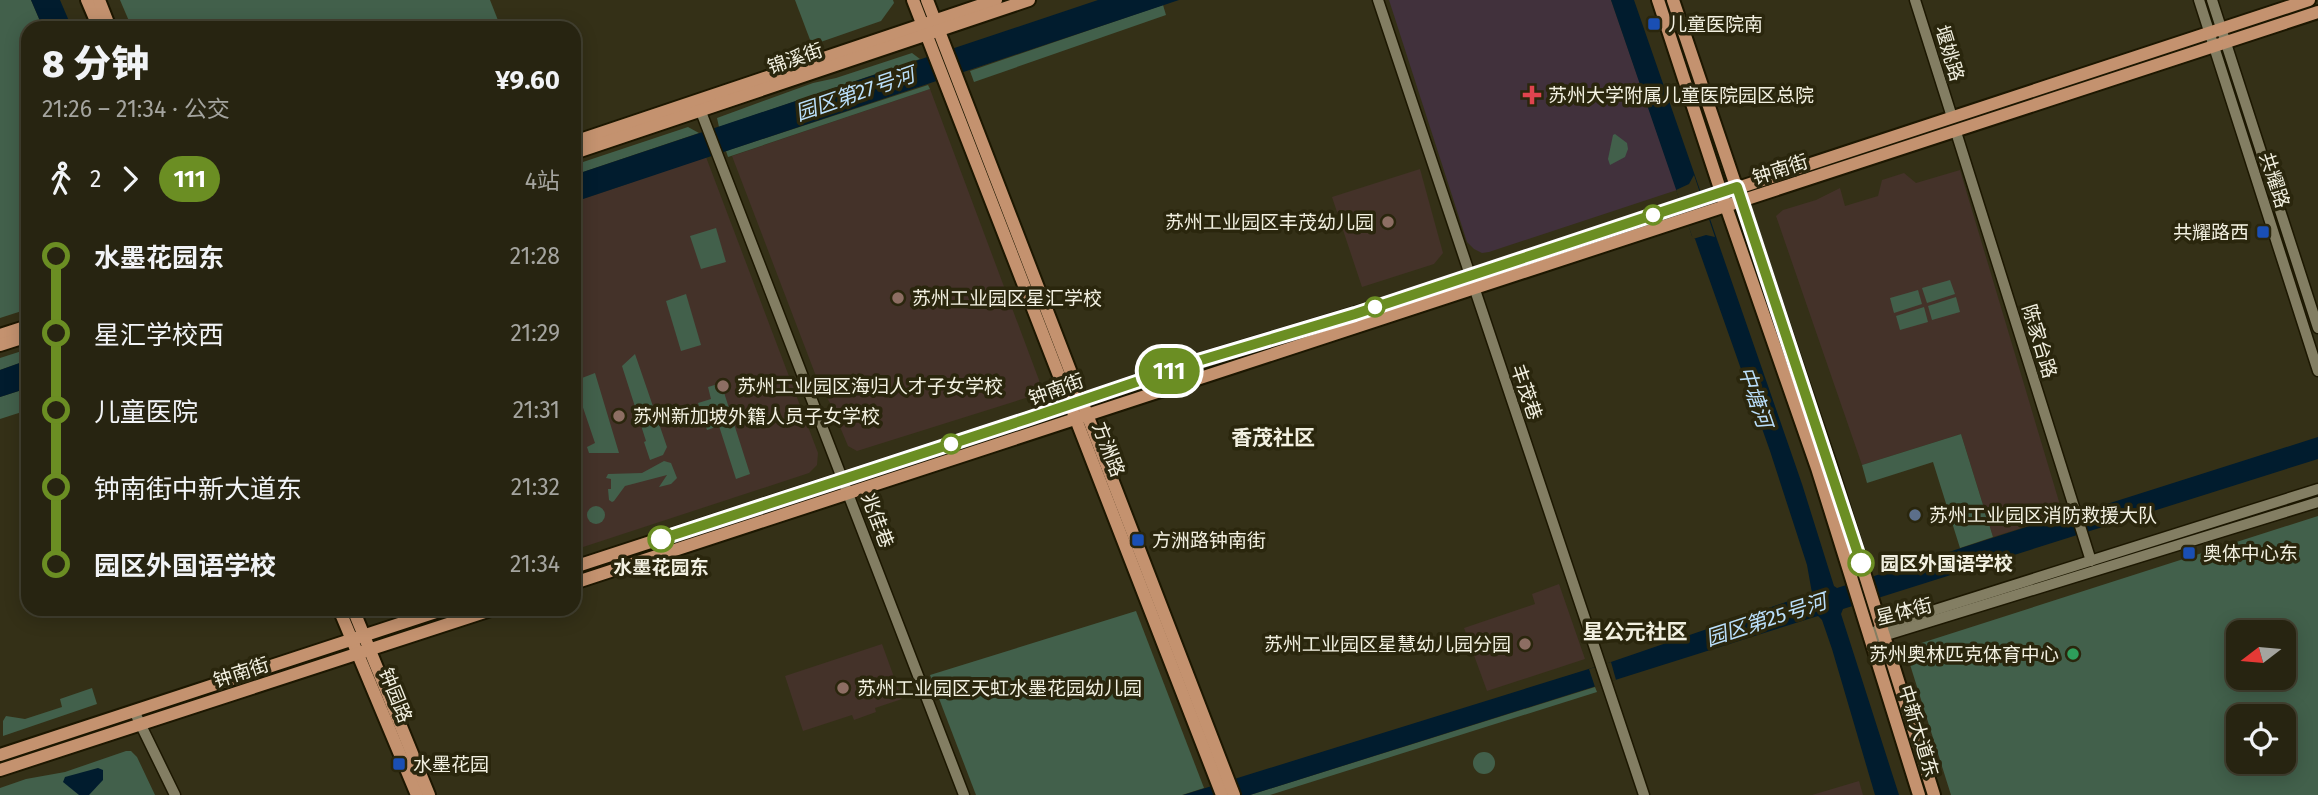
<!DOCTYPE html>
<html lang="zh">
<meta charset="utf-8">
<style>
body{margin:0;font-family:"Fira Sans","Noto Sans SC",sans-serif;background:#33301f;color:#f1f3f6;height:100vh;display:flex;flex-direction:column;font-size:26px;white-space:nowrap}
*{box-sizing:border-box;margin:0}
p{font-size:23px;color:#a4a49f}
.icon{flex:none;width:38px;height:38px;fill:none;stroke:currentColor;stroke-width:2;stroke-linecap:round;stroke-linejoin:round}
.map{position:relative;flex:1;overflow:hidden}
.side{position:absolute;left:21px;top:21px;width:560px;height:595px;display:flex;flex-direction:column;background:#272411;border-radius:21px;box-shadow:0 4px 18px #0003,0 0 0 2px #434131}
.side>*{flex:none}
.badge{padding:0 14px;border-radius:23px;font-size:24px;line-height:46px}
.needle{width:46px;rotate:254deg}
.tools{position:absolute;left:2226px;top:620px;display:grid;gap:14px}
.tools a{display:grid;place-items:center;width:70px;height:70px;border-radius:14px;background:#272411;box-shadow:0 4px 18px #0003,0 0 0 2px #434131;font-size:35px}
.map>.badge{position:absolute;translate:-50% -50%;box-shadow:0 0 0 4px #fff}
.legs{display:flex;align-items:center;gap:10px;height:77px;padding:0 21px;font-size:23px}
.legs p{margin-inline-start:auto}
.head{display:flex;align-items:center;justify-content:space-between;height:119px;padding:0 21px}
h1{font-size:38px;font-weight:800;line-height:52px}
ul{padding:0 21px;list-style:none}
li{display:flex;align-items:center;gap:24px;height:77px;font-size:26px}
li i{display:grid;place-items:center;width:10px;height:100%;margin:0 9px;background:currentColor}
li i::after{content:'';width:18px;height:18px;margin:-9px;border:5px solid;border-radius:50%;background:#272411}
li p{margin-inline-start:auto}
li:first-child i{background:linear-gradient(#0000 50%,currentColor 0)}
li:last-child i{background:linear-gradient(currentColor 50%,#0000 0)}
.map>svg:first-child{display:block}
.education{fill:#443229}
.medical{fill:#41313c}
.green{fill:#42604b;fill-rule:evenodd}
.water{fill:#011c2e}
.pier{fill:#343017}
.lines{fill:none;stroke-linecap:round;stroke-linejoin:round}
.minor-casing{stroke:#1c1701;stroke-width:13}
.major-casing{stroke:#1c1701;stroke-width:16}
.minor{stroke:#837e63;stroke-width:10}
.major{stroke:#c4926f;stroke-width:12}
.line-1-casing{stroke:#fff;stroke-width:16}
.line-1{stroke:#6b8e23;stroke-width:10}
.transit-dot{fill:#1a4fb4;stroke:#2a260d;stroke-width:2.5}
.health-dot{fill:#e0444e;stroke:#2a260d;stroke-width:2.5}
.stop-1-dot{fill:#fff;stroke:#6b8e23;stroke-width:3.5}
.education-dot{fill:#8d6e63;stroke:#2a260d;stroke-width:2.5}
.service-dot{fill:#5c6f8a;stroke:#2a260d;stroke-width:2.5}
.leisure-dot{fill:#2e9e5b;stroke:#2a260d;stroke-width:2.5}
.labels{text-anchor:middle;stroke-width:7;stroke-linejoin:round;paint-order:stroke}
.poi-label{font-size:19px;fill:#f2f0e1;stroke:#2a260d;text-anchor:start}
.street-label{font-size:19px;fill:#f2f0e1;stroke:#2a260d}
.stop-label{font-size:19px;font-weight:bold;fill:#f2f0e1;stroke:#2a260d;text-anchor:start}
.water-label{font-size:21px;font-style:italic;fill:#badffb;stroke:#2a260d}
.neighbourhood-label{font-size:21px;font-weight:bold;fill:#f2f0e1;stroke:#2a260d}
</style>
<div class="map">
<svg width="2318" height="795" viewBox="0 0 2318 795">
<rect width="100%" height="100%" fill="#343017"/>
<g class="education">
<path d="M930 89 1039 380V387L1032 396 857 451 848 446 830 403 819 384 732 156Z"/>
<path d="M706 157 818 453 817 465 809 473 574 550V202Z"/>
<path d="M1420 169 1443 253 1434 264 1362 287 1332 197Z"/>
<path d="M1960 170 2063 515 1993 537 1961 434 1862 465 1776 216 1783 210 1816 200 1840 188 1845 206 1878 196 1882 180 1904 173 1916 183Z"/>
<path d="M1559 584 1585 659 1487 691 1464 628 1535 604 1532 594Z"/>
<path d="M882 644 902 699 875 708 876 712 854 720 852 715 803 731 785 676Z"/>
<path d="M1859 781 1863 795H1812Z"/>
</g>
<path class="medical" d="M1389 0H1611L1677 190 1489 252 1482 253 1474 249 1467 242Z"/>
<g class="green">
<path d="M0 0H31L43 28H28V309L0 318Z"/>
<path d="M120 0H490L501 28H132Z"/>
<path d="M795 0H893L894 3 881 21 812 45Z"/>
<path d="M1163 5 1166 15 974 82 970 71Z"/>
<path d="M912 53 920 59 719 127 717 118 813 83 836 78Z"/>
<path d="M928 85 930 89 728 157 726 151Z"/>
<path d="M688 127 699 133 574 175V165Z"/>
<path d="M1615 134 1627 143 1628 149 1625 157 1610 165 1608 159 1613 135Z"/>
<path d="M716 228 726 262 701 269 690 236Z"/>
<path d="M1950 280 1955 294 1927 303 1922 288Z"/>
<path d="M1918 290 1922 304 1894 313 1890 298Z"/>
<path d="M686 294 701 345 681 351 666 301Z"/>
<path d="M1956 297 1960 312 1932 320 1928 306Z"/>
<path d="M1924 307 1928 322 1900 330 1896 316Z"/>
<path d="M28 349V360L0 370V358Z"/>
<path d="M635 354 667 447 663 455 650 460 644 442 646 441 622 366Z"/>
<path d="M595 373 619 453H589L587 447 595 443 574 381Z"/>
<path d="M721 383 750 474 736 479 719 426 707 430 698 403 711 399 708 387Z"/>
<path d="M28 388V410L0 419V397Z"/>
<path d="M1961 434 1993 537 1960 548 1933 462 1867 483 1862 465Z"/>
<path d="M664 461 671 463 677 478 671 484 659 487 667 475 625 486 614 501 612 502 609 500 608 489H611V479L606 478 608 474 642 473Z"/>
<circle cx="596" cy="515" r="9"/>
<path d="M2318 516V795H1951L1907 655 1908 650 1912 646ZM2238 632H2284V677H2238ZM2238 716H2284V761H2238Z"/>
<path d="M1136 611 1204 788 1182 795H976L930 675Z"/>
<path d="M1595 687 1597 692 1270 795H1250Z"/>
<path d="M92 688 97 704 3 736V721L6 716 25 719 62 707 60 699Z"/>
<path d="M126 751H131L137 757 155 795H0V788L26 779 65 772Z"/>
<circle cx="1484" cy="763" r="11"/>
</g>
<g class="water">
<path d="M31 0H60L72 28H43Z"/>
<path d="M1098 0H1179L574 202V175Z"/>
<path d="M1611 0H1634L1802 484 1834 586 1837 588 2067 514 2068 516 2085 511 2318 437V459L1843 609 1841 614 1899 795H1875L1832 649 1822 620 1818 616 1250 795H1183L1608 663 1812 593 1807 565 1770 451 1695 239 1692 236Z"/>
<path d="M28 360V388L0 397V370Z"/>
<path d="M98 768 103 770V780L89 795H79L63 782 65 777Z"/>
</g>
<g class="pier">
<path d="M1694 175 1715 237 1706 235 1693 239 1676 190 1689 184Z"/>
<path d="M1611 662 1616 680 1595 687 1589 669Z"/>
</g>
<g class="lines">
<g class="minor-casing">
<g id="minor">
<path d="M1378 0 1644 795"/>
<path d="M1915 0 1952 117"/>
<path d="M2199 0 2318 371"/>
<path d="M2212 0 2318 328"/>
<path d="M698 104 964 795"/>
<path d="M1956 132 2091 561"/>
<path d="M1869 637 1881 627 2318 489"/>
<path d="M1880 637 2318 502"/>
<path d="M134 711 175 795"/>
</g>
</g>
<g class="major-casing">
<g id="major">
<path d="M87 0 99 28"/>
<path d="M99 0 110 28"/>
<path d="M913 0 1222 795"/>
<path d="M927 0 1234 795"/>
<path d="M1658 0 1721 192 1817 468 1919 795"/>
<path d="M1673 0 1830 464 1934 795"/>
<path d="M574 142 996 0"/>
<path d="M574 153 1029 0"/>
<path d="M0 335 28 326"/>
<path d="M0 345 28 336"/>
<path d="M574 567 1048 412 1197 361 1373 308 2309 0"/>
<path d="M574 583 2318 12"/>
<path d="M339 609 417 795"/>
<path d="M353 609 429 795"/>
<path d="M0 755 445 609"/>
<path d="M0 770 494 609"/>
</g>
</g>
<use href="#minor" class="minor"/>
<use href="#major" class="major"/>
</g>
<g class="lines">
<g class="line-1-casing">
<path id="line-1" d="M661 539 1027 419 1198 361 1355 314 1737 187 1861 563"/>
</g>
<use href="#line-1" class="line-1"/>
</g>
<g class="transit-dot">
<rect x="1647" y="17" width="14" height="14" rx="3.5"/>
<rect x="2256" y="225" width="14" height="14" rx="3.5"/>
<rect x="1131" y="533" width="14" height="14" rx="3.5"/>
<rect x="2182" y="546" width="14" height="14" rx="3.5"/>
<rect x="392" y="757" width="14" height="14" rx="3.5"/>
</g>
<path class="health-dot" d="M1528.5 84.5h7v7h7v7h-7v7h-7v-7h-7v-7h7z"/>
<g class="stop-1-dot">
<circle cx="1653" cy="215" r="9"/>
<circle cx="1375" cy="307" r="9"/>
<circle cx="951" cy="444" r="9"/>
<circle cx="661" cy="539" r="12"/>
<circle cx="1861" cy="563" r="12"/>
</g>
<g class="education-dot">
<circle cx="1388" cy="222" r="7"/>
<circle cx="898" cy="298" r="7"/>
<circle cx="723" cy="386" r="7"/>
<circle cx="619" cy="416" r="7"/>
<circle cx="1525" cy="644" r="7"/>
<circle cx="843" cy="688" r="7"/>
</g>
<circle class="service-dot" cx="1915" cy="515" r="7"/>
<circle class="leisure-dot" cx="2073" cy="654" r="7"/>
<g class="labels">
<g class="poi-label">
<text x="1668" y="31">儿童医院南</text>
<text x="1548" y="102">苏州大学附属儿童医院园区总院</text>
<text x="1374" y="229" text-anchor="end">苏州工业园区丰茂幼儿园</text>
<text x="2249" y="239" text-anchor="end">共耀路西</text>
<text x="912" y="305">苏州工业园区星汇学校</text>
<text x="737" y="393">苏州工业园区海归人才子女学校</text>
<text x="633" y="423">苏州新加坡外籍人员子女学校</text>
<text x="1929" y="522">苏州工业园区消防救援大队</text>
<text x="1152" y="547">方洲路钟南街</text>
<text x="2203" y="560">奥体中心东</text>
<text x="1511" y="651" text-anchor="end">苏州工业园区星慧幼儿园分园</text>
<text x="2059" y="661" text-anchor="end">苏州奥林匹克体育中心</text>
<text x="857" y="695">苏州工业园区天虹水墨花园幼儿园</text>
<text x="413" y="771">水墨花园</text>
</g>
<g class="street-label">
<text transform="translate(1950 53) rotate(73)" y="7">堰姚路</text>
<text transform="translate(795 58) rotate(-19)" y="7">锦溪街</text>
<text transform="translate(1780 169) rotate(-18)" y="7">钟南街</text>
<text transform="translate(2275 180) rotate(72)" y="7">共耀路</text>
<text transform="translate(2040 341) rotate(73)" y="7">陈家台路</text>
<text transform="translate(1056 389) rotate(-20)" y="7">钟南街</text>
<text transform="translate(1527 392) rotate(71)" y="7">丰茂巷</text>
<text transform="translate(1109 449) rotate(69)" y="7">方洲路</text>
<text transform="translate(878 520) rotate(69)" y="7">兆佳巷</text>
<text transform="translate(1904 611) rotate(-14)" y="7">星体街</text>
<text transform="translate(241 672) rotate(-18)" y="7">钟南街</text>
<text transform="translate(396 695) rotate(68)" y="7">钟园路</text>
<text transform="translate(1919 731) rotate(73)" y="7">中新大道东</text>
</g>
<g class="stop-label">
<text x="1880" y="570">园区外国语学校</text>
<text x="661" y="574" text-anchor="middle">水墨花园东</text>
</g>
<g class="water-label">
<text transform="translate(855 94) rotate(-19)" y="7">园区第27号河</text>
<text transform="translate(1755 397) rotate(71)" y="7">中塘河</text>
<text transform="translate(1766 620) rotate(-18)" y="7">园区第25号河</text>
</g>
<g class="neighbourhood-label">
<text x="1273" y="445">香茂社区</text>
<text x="1635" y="639">星公元社区</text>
</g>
</g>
</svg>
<div class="tools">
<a><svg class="needle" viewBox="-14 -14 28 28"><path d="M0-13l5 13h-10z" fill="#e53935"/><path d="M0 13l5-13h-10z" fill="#a4a49f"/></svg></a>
<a><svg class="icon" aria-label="locate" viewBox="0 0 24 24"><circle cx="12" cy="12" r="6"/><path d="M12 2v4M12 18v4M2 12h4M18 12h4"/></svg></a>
</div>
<b class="badge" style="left:1169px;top:371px;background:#6b8e23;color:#fff">111</b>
<section class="side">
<div class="head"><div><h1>8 分钟</h1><p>21:26 – 21:34 · 公交</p></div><b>¥9.60</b></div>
<div class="legs"><svg class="icon" aria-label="walk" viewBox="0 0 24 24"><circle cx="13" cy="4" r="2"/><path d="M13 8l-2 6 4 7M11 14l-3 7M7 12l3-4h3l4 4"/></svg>2<svg class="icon" aria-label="forward" viewBox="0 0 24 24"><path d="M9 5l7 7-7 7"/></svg><b class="badge" style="background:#6b8e23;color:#fff">111</b><p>4站</p></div>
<ul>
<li><i style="color:#6b8e23"></i><b>水墨花园东</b><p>21:28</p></li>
<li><i style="color:#6b8e23"></i><span>星汇学校西</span><p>21:29</p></li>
<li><i style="color:#6b8e23"></i><span>儿童医院</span><p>21:31</p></li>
<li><i style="color:#6b8e23"></i><span>钟南街中新大道东</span><p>21:32</p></li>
<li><i style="color:#6b8e23"></i><b>园区外国语学校</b><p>21:34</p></li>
</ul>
</section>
</div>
